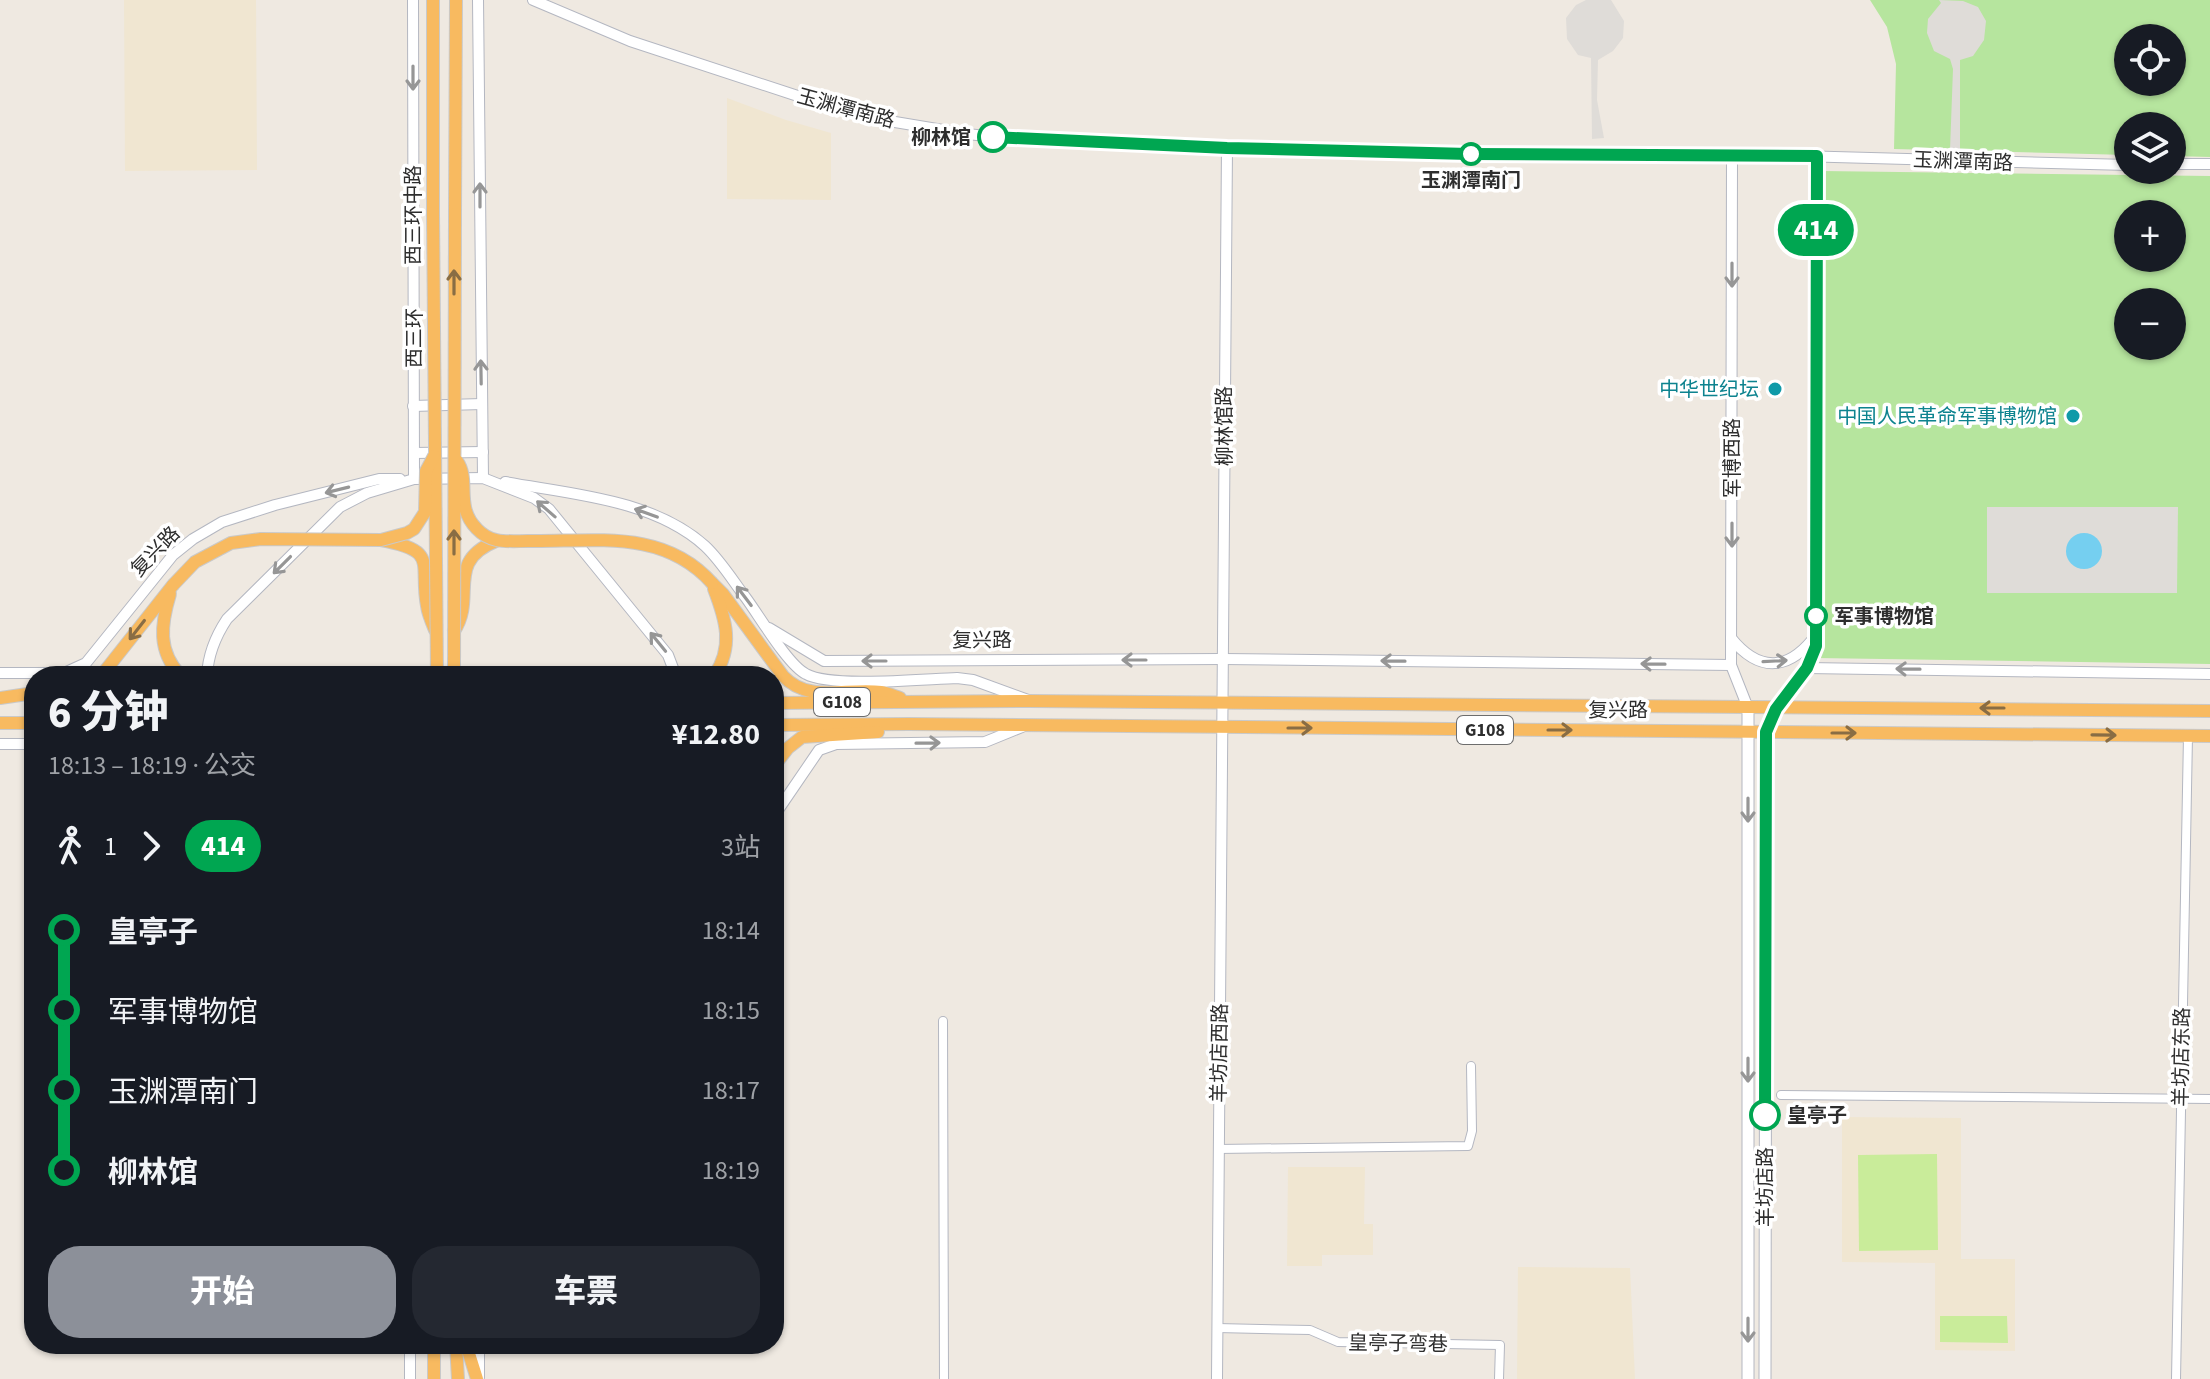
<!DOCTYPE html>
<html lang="zh">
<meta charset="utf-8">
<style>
body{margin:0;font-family:"Source Sans 3","Noto Sans SC",sans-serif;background:#242831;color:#f1f3f6;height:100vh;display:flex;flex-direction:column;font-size:30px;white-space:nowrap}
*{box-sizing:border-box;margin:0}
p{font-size:26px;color:#9ea1a6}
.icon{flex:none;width:44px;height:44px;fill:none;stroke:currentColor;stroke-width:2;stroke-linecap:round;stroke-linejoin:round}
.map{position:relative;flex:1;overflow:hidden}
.details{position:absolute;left:24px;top:666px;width:760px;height:688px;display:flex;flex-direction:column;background:#171b24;border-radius:32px;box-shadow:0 2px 6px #0004}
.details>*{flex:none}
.badge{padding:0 16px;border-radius:26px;font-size:28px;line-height:52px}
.tools{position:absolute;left:2114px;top:24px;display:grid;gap:16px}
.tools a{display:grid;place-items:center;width:72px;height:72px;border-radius:50%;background:#171b24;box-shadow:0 2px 6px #0004;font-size:40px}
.map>.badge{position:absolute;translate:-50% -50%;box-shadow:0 0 0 4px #fff}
.legs{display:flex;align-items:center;gap:12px;height:88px;padding:0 24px;font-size:26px}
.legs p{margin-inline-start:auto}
.headline{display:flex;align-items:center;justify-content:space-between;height:136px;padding:0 24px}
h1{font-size:44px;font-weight:800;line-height:60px}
.cta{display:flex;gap:16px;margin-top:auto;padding:16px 24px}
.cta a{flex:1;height:92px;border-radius:32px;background:#8c9099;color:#fff;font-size:32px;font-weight:800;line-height:92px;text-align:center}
.cta a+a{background:#242831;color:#f1f3f6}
ul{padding:0 24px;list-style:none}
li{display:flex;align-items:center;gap:28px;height:80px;font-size:30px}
li i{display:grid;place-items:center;width:12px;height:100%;margin:0 10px;background:currentColor}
li i::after{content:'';width:20px;height:20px;margin:-10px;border:6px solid;border-radius:50%;background:#171b24}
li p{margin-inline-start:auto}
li:first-child i{background:linear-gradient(#0000 50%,currentColor 0)}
li:last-child i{background:linear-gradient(currentColor 50%,#0000 0)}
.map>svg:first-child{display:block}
.education{fill:#f0e6d1}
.green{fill:#b6e59e;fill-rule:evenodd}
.pitch{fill:#c9ec9a}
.plaza{fill:#dfdcd8}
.water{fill:#75cff0}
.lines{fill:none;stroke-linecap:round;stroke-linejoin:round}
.tertiary-tunnel{stroke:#c8c4bd;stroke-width:10;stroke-dasharray:10 5;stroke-linecap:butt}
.minor-casing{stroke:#b4b7c1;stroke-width:10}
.tertiary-casing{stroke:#b4b7c1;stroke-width:12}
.secondary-casing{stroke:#b4b7c1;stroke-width:13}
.trunk-casing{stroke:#c9c9c9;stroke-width:14}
.minor{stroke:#fff;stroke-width:8}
.tertiary{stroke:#fff;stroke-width:10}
.secondary{stroke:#fff;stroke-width:11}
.trunk{stroke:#f8ba60;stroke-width:12}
.trunk-bridge-casing{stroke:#c9c9c9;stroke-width:14;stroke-linecap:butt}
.trunk-bridge{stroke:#f8ba60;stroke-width:12}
.oneway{stroke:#969696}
.oneway2{stroke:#896d44}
.line-1-casing{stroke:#fff;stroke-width:18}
.line-1{stroke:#00a651;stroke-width:12}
.stop-1-dot{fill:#fff;stroke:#00a651;stroke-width:4}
.culture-dot{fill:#0f9aa8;stroke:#fff;stroke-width:3}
.labels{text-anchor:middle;stroke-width:7;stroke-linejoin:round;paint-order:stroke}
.shield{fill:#fff;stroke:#6d6d6d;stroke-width:2}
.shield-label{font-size:18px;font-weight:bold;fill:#2e2e2e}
.street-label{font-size:20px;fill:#2e2e2e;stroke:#fff}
.stop-label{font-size:20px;font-weight:bold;fill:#2e2e2e;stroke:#fff;text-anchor:start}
.culture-label{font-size:20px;fill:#0d838f;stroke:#fff;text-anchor:end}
</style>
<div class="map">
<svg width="2210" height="1379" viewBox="0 0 2210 1379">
<rect width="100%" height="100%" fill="#efe9e1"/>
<g class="education">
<path d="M124 0H256L257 170 125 171Z"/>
<path d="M727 98 786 120 831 133V200L727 199Z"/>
<path d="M1842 1117 1961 1118V1259H2015V1351L1935 1350V1263L1842 1262Z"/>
<path d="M1288 1167H1365L1364 1224H1373V1255H1322V1266H1287Z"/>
<path d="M1518 1267 1630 1268 1635 1379H1517Z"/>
</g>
<g class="green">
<path d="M1870 0H2210V157L2172 156V126H2128V155L1894 149 1896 64 1887 27ZM2128 38H2172V82H2128Z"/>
<path d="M1822 171 2210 176V664L1816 658ZM2128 214H2172V258H2128ZM2128 302H2172V346H2128Z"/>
</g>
<g class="pitch">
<path d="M1937 1154 1938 1250 1859 1251 1858 1155Z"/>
<path d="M1940 1316H2007L2008 1343 1940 1342Z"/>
</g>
<g class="plaza">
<path d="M1586 0H1611L1624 21 1623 38 1613 51 1598 60 1597 100 1604 138 1592 139 1591 58 1578 55 1567 39 1566 18 1576 5Z"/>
<path d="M1939 0 1963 1 1978 7 1986 21 1984 40 1973 56 1960 60V150H1950L1953 69 1950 59 1934 51 1927 33 1928 19 1941 3Z"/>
<path d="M1987 507H2178L2177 593H1987Z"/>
</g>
<circle class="water" cx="2084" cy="551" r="18"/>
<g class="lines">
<path class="tertiary-tunnel" d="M1750 156H1798"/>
<g class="minor-casing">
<g id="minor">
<path d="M943 1021 944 1379"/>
<path d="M1781 1095 2210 1099"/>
<path d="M1218 1149 1468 1146 1472 1131 1471 1066"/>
<path d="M1217 1328 1310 1330 1338 1342 1500 1345 1499 1379"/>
<path d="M2176 1379 2188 736"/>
</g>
</g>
<g class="tertiary-casing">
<g id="tertiary">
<path d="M413 0 414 479"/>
<path d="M478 0 483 478"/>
<path d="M533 0 630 41 819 103 889 121 967 134 1036 141 1227 148 1469 154 1750 156"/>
<path d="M1732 156 1731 665 1748 708"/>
<path d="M1798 156 2128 165"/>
<path d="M2172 164H2210"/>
<path d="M413 406 482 404"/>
<path d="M414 453 483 452"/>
<path d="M505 482C570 494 653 499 705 546 721 561 733 581 746 598 760 617 788 665 806 674 831 688 924 679 957 678L973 680 1028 700"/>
<path d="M769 628 824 661 1223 659 1731 665"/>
<path d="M1731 638C1760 674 1790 670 1816 635"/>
<path d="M1807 668 2210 674"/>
<path d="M0 673H64L86 663 173 555 193 539 222 522 275 505 379 479H400"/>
<path d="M207 676C208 654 215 637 227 619L340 507 367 493 414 479 483 478 534 498 549 509 668 655 676 676"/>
<path d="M1776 709 1807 668 1816 646 1817 156"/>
<path d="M0 744H34"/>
<path d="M774 816 819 750 836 744 985 742 1022 727"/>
<path d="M479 1344V1377"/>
<path d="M410 1379V1344"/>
<path d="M1217 1379 1227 148"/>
</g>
</g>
<g class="secondary-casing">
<g id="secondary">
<path d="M1748 708V1379"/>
<path d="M1765 1379 1766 732 1776 709"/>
</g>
</g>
<g class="trunk-casing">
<g id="trunk">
<path d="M433 0V213"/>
<path d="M455 214 456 0"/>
<path d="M381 540C440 551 419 563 427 606 428 614 432 623 435 630"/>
<path d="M712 583 723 594 783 676C809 704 847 687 881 692 887 693 894 696 900 698"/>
<path d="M170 594C161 624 157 651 181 676"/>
<path d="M454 631C477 597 444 562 496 541"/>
<path d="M101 676 173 585"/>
<path d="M714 676C734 647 726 620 714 589"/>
<path d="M0 698 34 693"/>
<path d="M774 703 1030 701 2210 711"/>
<path d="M0 723H34"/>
<path d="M774 725 909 724 2210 736"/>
<path d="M774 766 788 748 802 737 878 732"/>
<path d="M434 1344V1379"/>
<path d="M456 1344 458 1379"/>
<path d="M466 1344 477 1379"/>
</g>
</g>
<use href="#minor" class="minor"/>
<use href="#tertiary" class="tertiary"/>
<use href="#secondary" class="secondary"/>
<use href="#trunk" class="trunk"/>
<g class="trunk-bridge-casing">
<g id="trunk-bridge">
<path d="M433 213 437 676"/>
<path d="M457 461C471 481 454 506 477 529 491 544 508 541 528 541 594 542 663 528 712 583"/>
<path d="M173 585 195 562 231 543 261 539 381 540 407 533 414 529 425 512 426 471 434 456"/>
<path d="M454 676 455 214"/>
</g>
</g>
<use href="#trunk-bridge" class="trunk-bridge"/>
</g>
<defs><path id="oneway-shaft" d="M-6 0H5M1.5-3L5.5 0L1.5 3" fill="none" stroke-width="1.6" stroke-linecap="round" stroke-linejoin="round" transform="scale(2)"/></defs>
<g class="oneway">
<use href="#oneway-shaft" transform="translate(413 78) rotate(90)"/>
<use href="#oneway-shaft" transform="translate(480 195) rotate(-90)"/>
<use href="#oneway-shaft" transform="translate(1732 275) rotate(90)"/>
<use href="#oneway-shaft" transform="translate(481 372) rotate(-91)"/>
<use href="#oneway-shaft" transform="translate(337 490) rotate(166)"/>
<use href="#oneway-shaft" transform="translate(546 509) rotate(-139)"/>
<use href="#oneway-shaft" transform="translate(646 513) rotate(-160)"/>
<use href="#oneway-shaft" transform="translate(1732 535) rotate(90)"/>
<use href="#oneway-shaft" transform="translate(282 565) rotate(135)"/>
<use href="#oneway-shaft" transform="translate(744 596) rotate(-127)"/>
<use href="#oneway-shaft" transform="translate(658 642) rotate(-129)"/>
<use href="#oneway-shaft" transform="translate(1134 660) rotate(180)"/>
<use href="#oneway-shaft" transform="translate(874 661) rotate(180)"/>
<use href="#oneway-shaft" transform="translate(1393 661) rotate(-179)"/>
<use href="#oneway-shaft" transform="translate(1775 661) rotate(-3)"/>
<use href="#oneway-shaft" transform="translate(1653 664) rotate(-179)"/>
<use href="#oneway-shaft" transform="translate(1908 669) rotate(-179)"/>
<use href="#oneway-shaft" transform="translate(928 743) rotate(-1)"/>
<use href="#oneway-shaft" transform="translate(1748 810) rotate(90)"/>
<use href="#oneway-shaft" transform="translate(1748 1070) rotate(90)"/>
<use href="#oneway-shaft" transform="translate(1748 1330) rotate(90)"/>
</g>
<g class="oneway2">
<use href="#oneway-shaft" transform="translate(454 282) rotate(-90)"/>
<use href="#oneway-shaft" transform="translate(454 542) rotate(-90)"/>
<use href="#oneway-shaft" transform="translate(137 630) rotate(128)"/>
<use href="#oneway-shaft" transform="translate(1992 708) rotate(-180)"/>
<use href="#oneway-shaft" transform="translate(1300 728)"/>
<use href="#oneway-shaft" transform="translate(1560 730)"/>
<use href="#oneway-shaft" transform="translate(1844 733)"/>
<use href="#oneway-shaft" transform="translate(2104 735) rotate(1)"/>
</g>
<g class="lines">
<g class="line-1-casing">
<path id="line-1" d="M993 137 1227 148 1469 154 1817 156 1816 646 1807 668 1776 709 1766 732 1765 1115"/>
</g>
<use href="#line-1" class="line-1"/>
</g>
<g class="stop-1-dot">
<circle cx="993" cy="137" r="14"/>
<circle cx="1471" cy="154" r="10"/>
<circle cx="1816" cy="616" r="10"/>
<circle cx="1765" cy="1115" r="14"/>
</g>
<g class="culture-dot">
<circle cx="1775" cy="389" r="8"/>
<circle cx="2073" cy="416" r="8"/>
</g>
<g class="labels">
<g class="shield">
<rect x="814" y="688" width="56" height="28" rx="6"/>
<rect x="1457" y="716" width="56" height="28" rx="6"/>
</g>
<g class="shield-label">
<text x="842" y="708">G108</text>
<text x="1485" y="736">G108</text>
</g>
<g class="street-label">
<text transform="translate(846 108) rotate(15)" y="7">玉渊潭南路</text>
<text transform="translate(1963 161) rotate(2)" y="7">玉渊潭南路</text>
<text transform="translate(413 215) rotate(-90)" y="7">西三环中路</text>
<text transform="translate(414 338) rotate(-90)" y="7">西三环</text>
<text transform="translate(1224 426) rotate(-90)" y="7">柳林馆路</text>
<text transform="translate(1732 458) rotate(-90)" y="7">军博西路</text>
<text transform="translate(155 551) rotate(-46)" y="7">复兴路</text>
<text x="982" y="647">复兴路</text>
<text x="1618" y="717">复兴路</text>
<text transform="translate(1219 1053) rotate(-89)" y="7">羊坊店西路</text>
<text transform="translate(2181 1057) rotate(-89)" y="7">羊坊店东路</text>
<text transform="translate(1765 1187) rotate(-90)" y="7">羊坊店路</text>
<text transform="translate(1398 1343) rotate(1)" y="7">皇亭子弯巷</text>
</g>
<g class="stop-label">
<text x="971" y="144" text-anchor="end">柳林馆</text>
<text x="1471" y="187" text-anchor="middle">玉渊潭南门</text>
<text x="1834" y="623">军事博物馆</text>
<text x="1787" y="1122">皇亭子</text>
</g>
<g class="culture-label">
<text x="1759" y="396">中华世纪坛</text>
<text x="2057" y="423">中国人民革命军事博物馆</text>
</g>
</g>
</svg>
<div class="tools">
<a><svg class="icon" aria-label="locate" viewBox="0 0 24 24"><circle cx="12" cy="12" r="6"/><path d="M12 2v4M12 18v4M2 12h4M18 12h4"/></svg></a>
<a><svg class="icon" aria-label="layers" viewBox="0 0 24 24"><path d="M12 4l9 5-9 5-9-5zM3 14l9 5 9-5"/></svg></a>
<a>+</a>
<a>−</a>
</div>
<b class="badge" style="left:1816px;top:230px;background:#00a651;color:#fff">414</b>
<section class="details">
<div class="headline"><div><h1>6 分钟</h1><p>18:13 – 18:19 · 公交</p></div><b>¥12.80</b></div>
<div class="legs"><svg class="icon" aria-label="walk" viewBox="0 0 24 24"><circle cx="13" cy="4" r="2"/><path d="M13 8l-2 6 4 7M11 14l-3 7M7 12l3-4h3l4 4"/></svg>1<svg class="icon" aria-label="forward" viewBox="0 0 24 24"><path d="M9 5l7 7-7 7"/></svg><b class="badge" style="background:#00a651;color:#fff">414</b><p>3站</p></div>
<ul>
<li><i style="color:#00a651"></i><b>皇亭子</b><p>18:14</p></li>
<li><i style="color:#00a651"></i><span>军事博物馆</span><p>18:15</p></li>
<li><i style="color:#00a651"></i><span>玉渊潭南门</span><p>18:17</p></li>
<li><i style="color:#00a651"></i><b>柳林馆</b><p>18:19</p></li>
</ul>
<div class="cta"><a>开始</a><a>车票</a></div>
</section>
</div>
